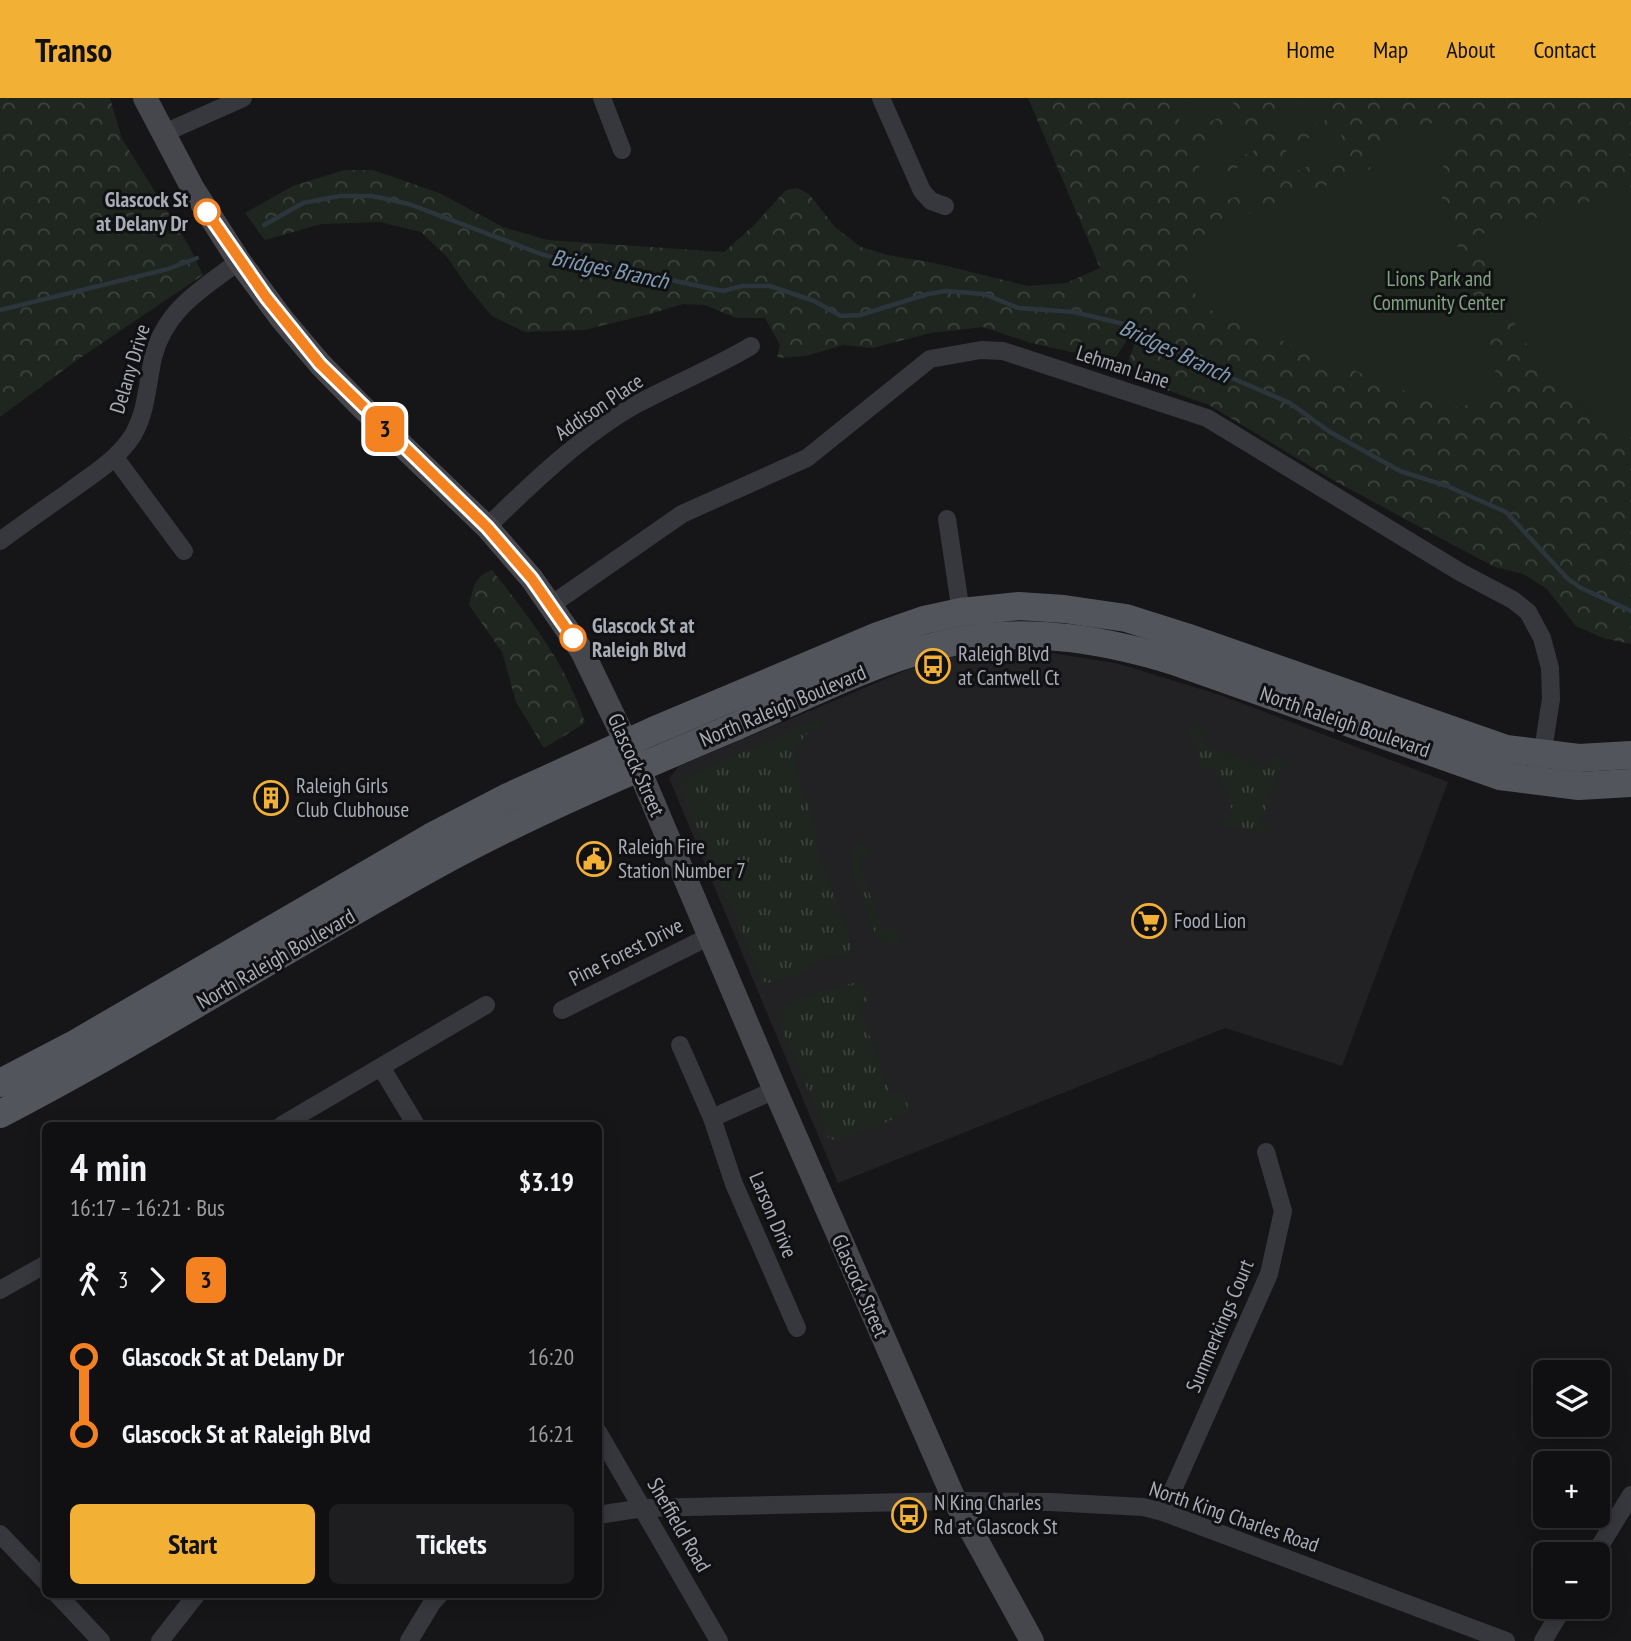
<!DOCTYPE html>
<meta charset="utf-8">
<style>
body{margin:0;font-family:"PT Sans Narrow",sans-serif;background:#1e1e20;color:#f1f3f6;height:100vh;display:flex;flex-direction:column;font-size:26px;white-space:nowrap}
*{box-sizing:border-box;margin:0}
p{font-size:23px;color:#9c9d9f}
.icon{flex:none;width:38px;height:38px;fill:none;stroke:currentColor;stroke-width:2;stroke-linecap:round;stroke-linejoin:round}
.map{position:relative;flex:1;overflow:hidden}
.panel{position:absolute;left:42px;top:1024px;width:560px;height:476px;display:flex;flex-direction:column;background:#101012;border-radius:10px;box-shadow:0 4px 18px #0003,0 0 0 2px #303032}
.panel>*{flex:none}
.badge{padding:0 14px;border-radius:10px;font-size:24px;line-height:46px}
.tools{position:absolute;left:1533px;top:1262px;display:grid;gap:14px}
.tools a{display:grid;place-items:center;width:77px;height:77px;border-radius:10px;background:#101012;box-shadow:0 4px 18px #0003,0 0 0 2px #303032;font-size:35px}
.map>.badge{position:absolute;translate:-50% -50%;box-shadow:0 0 0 4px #fff}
.legs{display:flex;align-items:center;gap:10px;height:77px;padding:0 28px;font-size:23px}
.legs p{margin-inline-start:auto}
.head{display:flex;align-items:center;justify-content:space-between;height:119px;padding:0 28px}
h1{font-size:38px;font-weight:600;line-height:52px}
.cta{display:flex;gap:14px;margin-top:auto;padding:14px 28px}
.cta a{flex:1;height:80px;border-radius:10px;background:#f2b134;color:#111;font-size:28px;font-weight:600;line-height:80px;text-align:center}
.cta a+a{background:#1e1e20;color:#f1f3f6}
ul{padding:0 28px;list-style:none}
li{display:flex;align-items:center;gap:24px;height:77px;font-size:26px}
li i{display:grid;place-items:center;width:10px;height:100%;margin:0 9px;background:currentColor}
li i::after{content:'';width:18px;height:18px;margin:-9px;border:5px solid;border-radius:50%;background:#101012}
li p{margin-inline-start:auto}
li:first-child i{background:linear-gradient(#0000 50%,currentColor 0)}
li:last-child i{background:linear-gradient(currentColor 50%,#0000 0)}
header{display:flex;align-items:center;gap:42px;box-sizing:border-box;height:98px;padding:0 35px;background:#f2b134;color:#111}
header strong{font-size:33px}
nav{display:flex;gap:38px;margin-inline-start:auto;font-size:24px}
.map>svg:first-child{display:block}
.built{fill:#222225}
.grass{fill:url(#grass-tufts)}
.forest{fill:url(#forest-crowns)}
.pitch{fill:#1e261f}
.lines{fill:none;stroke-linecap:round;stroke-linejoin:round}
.stream{stroke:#2c353c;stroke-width:4.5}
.street{stroke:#37383d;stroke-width:18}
.secondary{stroke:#45474d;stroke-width:24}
.primary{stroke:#53555c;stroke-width:28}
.line-1-casing{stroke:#fff;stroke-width:16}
.line-1{stroke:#f58220;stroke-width:10}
.stop-1-dot{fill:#fff;stroke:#f58220;stroke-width:3.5}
.labels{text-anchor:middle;stroke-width:6;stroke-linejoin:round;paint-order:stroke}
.stop-label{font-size:21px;font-weight:bold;fill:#a8adb8;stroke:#111113;text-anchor:end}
.park-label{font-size:21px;fill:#7fa381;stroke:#111113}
.street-label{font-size:21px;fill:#a8adb8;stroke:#111113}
.poi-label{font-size:21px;fill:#a8adb8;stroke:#111113;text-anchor:start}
.water-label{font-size:23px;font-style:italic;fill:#7f9bb3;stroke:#111113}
</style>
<header>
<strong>Transo</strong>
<nav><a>Home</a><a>Map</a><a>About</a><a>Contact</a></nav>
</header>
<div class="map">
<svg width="1631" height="1543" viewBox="0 0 1631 1543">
<defs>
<pattern id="grass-tufts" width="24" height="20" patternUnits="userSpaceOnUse" patternTransform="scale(1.75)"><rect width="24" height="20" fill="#1e261f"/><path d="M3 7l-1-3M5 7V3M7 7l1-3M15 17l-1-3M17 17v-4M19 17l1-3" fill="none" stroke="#3c433d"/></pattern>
<pattern id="forest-crowns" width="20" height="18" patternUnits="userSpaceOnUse" patternTransform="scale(1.75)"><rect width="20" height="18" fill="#1e261f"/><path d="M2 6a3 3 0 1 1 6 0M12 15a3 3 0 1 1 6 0" fill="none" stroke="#3c433d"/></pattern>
</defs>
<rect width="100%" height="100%" fill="#161618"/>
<path class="built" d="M1032 552 1116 565 1220 597 1448 684 1342 968 1225 930 838 1085 669 680 679 668 940 558Z"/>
<g class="grass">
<path d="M818 622 821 629 810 632 794 652 795 669 816 731V748L849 840 851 852C842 863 837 858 825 860 816 862 813 866 806 871 797 879 779 881 768 885L762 883 683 698 680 685 683 680Z"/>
<path d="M1190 629 1205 634 1203 647 1268 670 1273 658 1294 667 1292 669 1281 666 1260 726 1270 731 1268 736 1241 729 1224 728 1220 723 1234 717 1216 669 1205 672 1202 670 1189 630Z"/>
<path d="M865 745 869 757 859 761 873 807 884 833 895 831 900 841 896 845C886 846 881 846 875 836L850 765C849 754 854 748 865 745Z"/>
<path d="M858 884 865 889 869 901 859 908 890 995 903 993 907 1001 908 1011C897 1024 854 1035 837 1042L829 1041 776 917C784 902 840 888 858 884Z"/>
</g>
<g class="forest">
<path d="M0 0H110L122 41 189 148 203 177 80 260 0 319Z"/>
<path d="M1028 0H1631V546L1603 540 1576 528 1546 490 1523 476 1495 469 1455 448 1333 382 1209 307 1150 286 1128 265 1134 247 1129 239 1116 259 1071 254 1031 245 983 229 931 235 872 250 843 247 806 258 777 260 780 247 765 220H736L705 207 683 206 650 216 584 232 525 234 492 218 469 191 447 159 421 134 380 124 321 126 265 142 245 115 293 88 344 72H373L439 95 503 129 548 142 724 154 753 128 786 92 797 90 809 96 835 129 861 149 888 157 934 165 1028 188 1066 185 1100 170Z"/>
<path d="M492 472C528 518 568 568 585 625L544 650 516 604 502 554 469 507C473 491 474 478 492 472Z"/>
</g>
<g class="pitch">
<path d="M1202 0H1231L1236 12 1185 35 1175 11Z"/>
<path d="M1313 0H1325L1333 19 1281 41 1271 18Z"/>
<path d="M1432 25 1455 36 1437 86 1494 257 1496 284 1488 299 1472 306 1453 310 1424 301 1222 218C1217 215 1209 212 1204 207 1182 186 1188 156 1210 137 1228 121 1256 113 1278 105 1309 94 1340 82 1370 71L1372 51Z"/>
<path d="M1337 28 1347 51 1295 74 1285 50Z"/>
<path d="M1244 29 1254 53 1202 75 1192 51Z"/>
<path d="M1257 61 1267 85 1216 107 1206 83Z"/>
<path d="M1631 91V333L1595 319 1555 286 1527 247 1500 199 1478 137Z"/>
</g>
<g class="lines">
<g class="stream">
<path d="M264 127 303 105 340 98H372L409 106 541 156 588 169 623 172 723 193 742 188H770L814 203 841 218 860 217 928 196 946 193 984 196 1018 210 1074 214 1136 229 1206 269 1290 305 1330 334 1400 373 1447 388 1506 414 1568 481 1581 490 1631 513"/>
<path d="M0 212 168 171 197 160"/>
</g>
<g class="street">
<path d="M602 0 622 52"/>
<path d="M881 0 922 93 931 103 945 108"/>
<path d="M162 36 243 0"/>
<path d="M116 361 184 453"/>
<path d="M947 421 962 521"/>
<path d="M487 429C531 386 583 336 637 306 674 286 714 270 751 248"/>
<path d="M0 443C23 426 46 410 70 393 93 376 117 362 133 337 147 313 147 286 153 260 165 211 201 192 239 163"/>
<path d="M551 507 682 416 807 360 930 261 981 252 1003 253 1207 320 1460 474 1513 502 1528 514 1542 540 1550 570 1551 601 1541 665"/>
<path d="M562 912 710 838"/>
<path d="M680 947 712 1020"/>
<path d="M381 969 416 1027"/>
<path d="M775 992 712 1020 734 1086 797 1230"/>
<path d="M282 1027 486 907"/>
<path d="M0 1192 46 1166"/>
<path d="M598 1334 719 1543"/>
<path d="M1163 1414 1269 1176 1283 1113 1266 1054"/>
<path d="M598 1417 643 1410 955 1403 1050 1404 1143 1409 1163 1414 1506 1543"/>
<path d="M0 1436 46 1484"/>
<path d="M1595 1456 1631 1397"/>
<path d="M57 1496 101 1543"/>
<path d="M160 1543 197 1496"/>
<path d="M409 1543 432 1505 440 1496"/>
<path d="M1543 1543 1564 1508"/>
</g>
<path class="secondary" d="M145 0 193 91 239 163 282 221 320 266 360 307 487 429 532 481 582 553 638 669 775 992 955 1403 1032 1543"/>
<g class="primary">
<path d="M0 985 73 947 431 739 508 699 653 633 878 538 924 522 961 514 1019 508 1064 511 1126 520 1186 539 1506 651 1579 660 1631 657"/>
<path d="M0 1016C152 937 295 844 445 762 540 711 640 669 739 627 811 596 886 556 963 542 1035 530 1105 542 1174 563L1500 678 1579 688 1631 685"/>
</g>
</g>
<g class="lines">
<g class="line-1-casing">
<path id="line-1" d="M207 114 266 199 320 266 487 429 532 481 573 540"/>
</g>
<use href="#line-1" class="line-1"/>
</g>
<defs>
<g id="bus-ring" transform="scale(1.75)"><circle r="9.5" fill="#111113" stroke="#f2b134" stroke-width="1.5"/><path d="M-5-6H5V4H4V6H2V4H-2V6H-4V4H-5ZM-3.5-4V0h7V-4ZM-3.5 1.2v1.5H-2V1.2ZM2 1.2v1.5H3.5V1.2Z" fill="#f2b134"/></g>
<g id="building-ring" transform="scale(1.75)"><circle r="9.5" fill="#111113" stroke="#f2b134" stroke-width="1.5"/><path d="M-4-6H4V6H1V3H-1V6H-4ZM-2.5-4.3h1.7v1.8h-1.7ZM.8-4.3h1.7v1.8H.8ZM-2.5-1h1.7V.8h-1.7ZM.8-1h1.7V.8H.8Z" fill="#f2b134"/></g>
<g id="civic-ring" transform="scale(1.75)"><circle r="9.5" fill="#111113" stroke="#f2b134" stroke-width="1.5"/><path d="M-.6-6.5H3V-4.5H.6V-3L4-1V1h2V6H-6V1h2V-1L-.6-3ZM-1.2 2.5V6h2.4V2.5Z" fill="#f2b134"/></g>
<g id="supermarket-ring" transform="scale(1.75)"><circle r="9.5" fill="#111113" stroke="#f2b134" stroke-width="1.5"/><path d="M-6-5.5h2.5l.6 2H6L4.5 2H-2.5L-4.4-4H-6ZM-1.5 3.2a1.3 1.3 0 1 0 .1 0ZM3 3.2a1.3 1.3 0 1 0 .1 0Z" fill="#f2b134"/></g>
</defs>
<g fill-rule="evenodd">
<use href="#bus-ring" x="933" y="568"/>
<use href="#building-ring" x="271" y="700"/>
<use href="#civic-ring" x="594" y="761"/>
<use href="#supermarket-ring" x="1149" y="823"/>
<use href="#bus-ring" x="909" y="1417"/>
</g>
<g class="stop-1-dot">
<circle cx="207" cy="114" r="12"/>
<circle cx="573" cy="540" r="12"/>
</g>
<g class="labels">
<g class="stop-label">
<text x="188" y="109">Glascock St<tspan x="188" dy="24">at Delany Dr</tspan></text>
<text x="592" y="535" text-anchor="start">Glascock St at<tspan x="592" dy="24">Raleigh Blvd</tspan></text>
</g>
<g class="park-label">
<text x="1439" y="188">Lions Park and<tspan x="1439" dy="24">Community Center</tspan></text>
</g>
<g class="street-label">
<text transform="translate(1123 269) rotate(18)" y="7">Lehman Lane</text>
<text transform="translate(130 271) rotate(-73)" y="7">Delany Drive</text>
<text transform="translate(599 309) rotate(-34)" y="7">Addison Place</text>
<text transform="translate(783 608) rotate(-23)" y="7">North Raleigh Boulevard</text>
<text transform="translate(1345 624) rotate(19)" y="7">North Raleigh Boulevard</text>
<text transform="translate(636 667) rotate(66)" y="7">Glascock Street</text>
<text transform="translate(626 854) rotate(-27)" y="7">Pine Forest Drive</text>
<text transform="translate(276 861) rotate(-30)" y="7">North Raleigh Boulevard</text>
<text transform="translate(773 1117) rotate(67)" y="7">Larson Drive</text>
<text transform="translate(860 1188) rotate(66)" y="7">Glascock Street</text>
<text transform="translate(1220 1228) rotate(-67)" y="7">Summerkings Court</text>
<text transform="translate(1234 1419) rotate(19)" y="7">North King Charles Road</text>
<text transform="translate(679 1427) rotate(60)" y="7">Sheffield Road</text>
</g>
<g class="poi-label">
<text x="958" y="563">Raleigh Blvd<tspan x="958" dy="24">at Cantwell Ct</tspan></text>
<text x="296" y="695">Raleigh Girls<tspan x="296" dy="24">Club Clubhouse</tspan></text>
<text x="618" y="756">Raleigh Fire<tspan x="618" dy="24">Station Number 7</tspan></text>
<text x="1174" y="830">Food Lion</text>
<text x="934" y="1412">N King Charles<tspan x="934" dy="24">Rd at Glascock St</tspan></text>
</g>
<g class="water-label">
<text transform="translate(610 171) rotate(12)" y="8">Bridges Branch</text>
<text transform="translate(1175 253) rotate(25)" y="8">Bridges Branch</text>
</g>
</g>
</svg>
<div class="tools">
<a><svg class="icon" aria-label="layers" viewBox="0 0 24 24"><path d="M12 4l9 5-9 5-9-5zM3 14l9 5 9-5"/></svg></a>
<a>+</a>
<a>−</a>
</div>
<b class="badge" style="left:385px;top:331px;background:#f58220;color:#111">3</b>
<section class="panel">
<div class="head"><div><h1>4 min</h1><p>16:17 – 16:21 · Bus</p></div><b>$3.19</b></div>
<div class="legs"><svg class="icon" aria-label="walk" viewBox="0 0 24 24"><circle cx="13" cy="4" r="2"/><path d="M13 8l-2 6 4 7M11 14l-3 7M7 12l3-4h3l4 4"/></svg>3<svg class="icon" aria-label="forward" viewBox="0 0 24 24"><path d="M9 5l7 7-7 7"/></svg><b class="badge" style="background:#f58220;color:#111">3</b></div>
<ul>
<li><i style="color:#f58220"></i><b>Glascock St at Delany Dr</b><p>16:20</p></li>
<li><i style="color:#f58220"></i><b>Glascock St at Raleigh Blvd</b><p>16:21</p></li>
</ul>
<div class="cta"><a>Start</a><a>Tickets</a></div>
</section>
</div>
